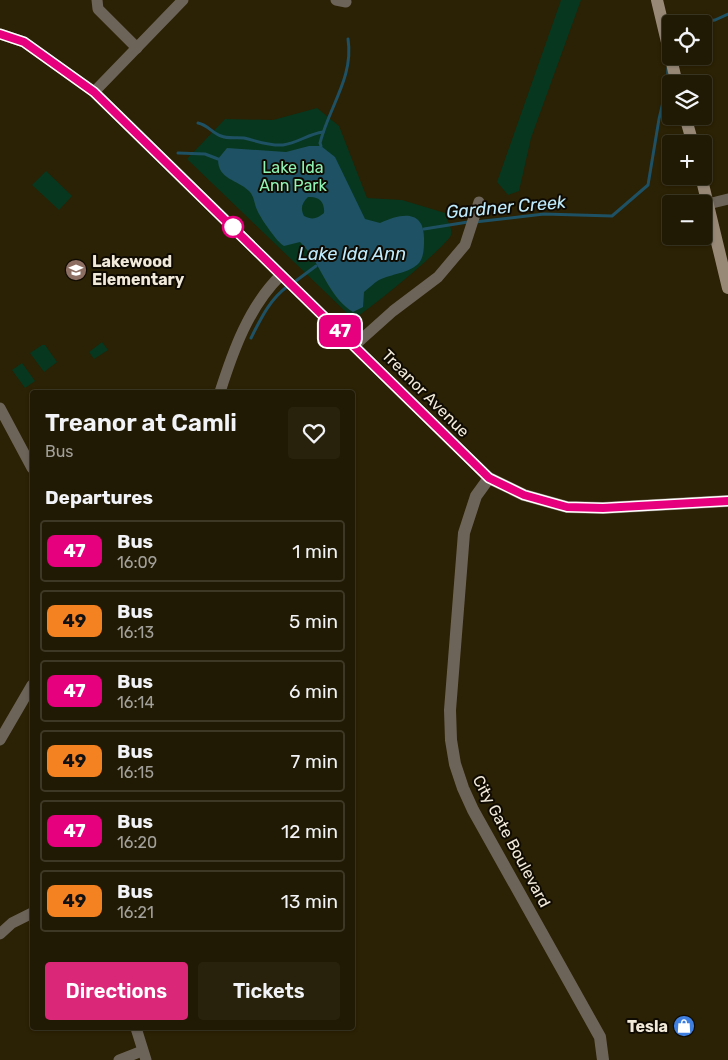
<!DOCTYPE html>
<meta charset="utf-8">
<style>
body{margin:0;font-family:Rubik,sans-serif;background:#28220d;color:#f1f3f6;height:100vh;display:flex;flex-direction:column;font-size:19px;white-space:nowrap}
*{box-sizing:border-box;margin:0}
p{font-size:16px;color:#a2a09a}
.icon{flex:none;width:28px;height:28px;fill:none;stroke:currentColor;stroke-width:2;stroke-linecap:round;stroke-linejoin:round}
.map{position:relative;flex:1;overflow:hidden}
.panel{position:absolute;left:30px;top:390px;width:325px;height:640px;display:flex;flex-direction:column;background:#201903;border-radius:5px;box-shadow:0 1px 4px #0004,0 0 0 1px #3d3825}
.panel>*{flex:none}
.badge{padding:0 10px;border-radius:8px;font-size:18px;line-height:32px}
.tools{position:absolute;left:662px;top:15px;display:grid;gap:10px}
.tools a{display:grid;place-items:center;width:50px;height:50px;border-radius:5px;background:#201903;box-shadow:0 1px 4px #0004,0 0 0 1px #3d3825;font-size:25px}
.map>.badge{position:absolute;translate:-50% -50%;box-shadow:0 0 0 2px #fff}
h2{padding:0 15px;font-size:19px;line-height:45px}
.round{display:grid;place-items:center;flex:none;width:52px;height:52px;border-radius:5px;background:#28220d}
.overview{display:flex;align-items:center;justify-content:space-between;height:85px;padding:0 15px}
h1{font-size:24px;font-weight:600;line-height:38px}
.primary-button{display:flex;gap:10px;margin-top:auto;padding:10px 15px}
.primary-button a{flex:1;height:58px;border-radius:5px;background:#db2777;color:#fff;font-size:20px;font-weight:600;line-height:58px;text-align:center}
.primary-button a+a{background:#28220d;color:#f1f3f6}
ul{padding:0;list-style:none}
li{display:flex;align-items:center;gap:15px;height:62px;margin:0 10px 8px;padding:0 5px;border:2px solid #3d3825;border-radius:5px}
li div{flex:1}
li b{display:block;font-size:19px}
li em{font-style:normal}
li .badge{min-width:55px;font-weight:700;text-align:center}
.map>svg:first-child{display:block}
.green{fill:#07371e}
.water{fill:#1e5163;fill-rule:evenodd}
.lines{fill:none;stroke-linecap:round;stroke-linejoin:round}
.stream{stroke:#1e5163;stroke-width:3}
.minor{stroke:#6d6459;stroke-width:11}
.tertiary{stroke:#6d6459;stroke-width:12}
.secondary{stroke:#988977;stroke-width:12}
.line-casing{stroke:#fff;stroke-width:11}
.line{stroke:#e6007e;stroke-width:8}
.stop-dot{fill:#fff;stroke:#e6007e;stroke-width:2.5}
.labels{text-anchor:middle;stroke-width:4;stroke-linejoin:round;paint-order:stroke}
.park-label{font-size:16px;fill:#8ff5b4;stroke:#100b02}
.poi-label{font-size:16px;font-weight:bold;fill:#f1eada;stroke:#100b02;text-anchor:start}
.street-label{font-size:16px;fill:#f1eada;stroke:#100b02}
.water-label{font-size:18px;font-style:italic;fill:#beebfd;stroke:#100b02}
</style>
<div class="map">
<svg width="728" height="1060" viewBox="0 0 728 1060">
<rect width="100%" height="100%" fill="#2b2104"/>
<g class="green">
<path d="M561 0H581L531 138 519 191 508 195 497 182Z"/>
<path d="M317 108 339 126 367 198 402 200 445 213C446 219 453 228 451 235 447 246 371 308 358 316L348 314 187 159 225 119 273 120Z"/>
<path d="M46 171 72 196 59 210 32 185Z"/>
<path d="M102 342 108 350 94 359 89 352Z"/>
<path d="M42 345H45L57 362 44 372 30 353Z"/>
<path d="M22 363 35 381 25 388 12 370Z"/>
</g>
<path class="water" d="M309 146H321L335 157 365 219 380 223C401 213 425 209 424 240 424 247 424 257 419 263 410 273 391 274 379 280 374 283 369 288 364 292L363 307 353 312C327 296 321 262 300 242L284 246C277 242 262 220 258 212 254 205 255 197 249 191 237 179 218 180 218 159L227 148 286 152ZM308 197C319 196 325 202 324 213 317 219 312 220 304 216 300 208 302 203 308 197Z"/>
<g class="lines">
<g class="stream">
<path d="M689 24 715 20 728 14"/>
<path d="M198 123C208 125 212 133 221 136 228 139 237 137 244 138 257 141 269 146 283 145 298 143 308 134 323 132"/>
<path d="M321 146 320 143C329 107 354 77 348 39"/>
<path d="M178 153 205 154 218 159"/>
<path d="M475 222 544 214 612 216 648 185 659 119 667 85 668 68"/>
<path d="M424 229 468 222"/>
<path d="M293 283 316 266"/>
<path d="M251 338C261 318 270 299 288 286"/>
</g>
<g class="minor">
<path d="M97 0 98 9 137 48"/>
<path d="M336 0 346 2"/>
<path d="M0 34 24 42 94 92 489 478"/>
<path d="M94 92 183 0"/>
<path d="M708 204 728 199"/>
<path d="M355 345 393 311 438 277 465 245 479 202"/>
<path d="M220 392C233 351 249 306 281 275"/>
<path d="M0 408 32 468"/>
<path d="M0 740 32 685"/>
<path d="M0 934 12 923 32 913"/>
<path d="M136 1028 146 1060"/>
<path d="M119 1060 142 1051"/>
</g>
<path class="tertiary" d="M603 1060 600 1037 473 810 463 788 455 764 451 740 450 710 464 533 476 496 489 478 524 495 567 507 603 508 728 501"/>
<g class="secondary">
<path d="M657 0 677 84"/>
<path d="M685 116 693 144"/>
<path d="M701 176 728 288"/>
</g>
</g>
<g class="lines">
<g class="line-casing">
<path id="line" d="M0 34 24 42 94 92 489 478 524 495 567 507 603 508 728 501"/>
</g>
<use href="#line" class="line"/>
</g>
<defs>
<g id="school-disc" transform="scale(1.125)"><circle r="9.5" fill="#8d6e63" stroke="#100b02"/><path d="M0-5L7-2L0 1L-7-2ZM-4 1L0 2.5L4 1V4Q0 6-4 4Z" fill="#fff"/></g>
<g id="shop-disc" transform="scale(1.125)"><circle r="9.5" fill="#3f7fe0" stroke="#100b02"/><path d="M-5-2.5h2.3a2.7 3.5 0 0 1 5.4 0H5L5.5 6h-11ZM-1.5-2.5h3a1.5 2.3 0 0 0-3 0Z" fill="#fff"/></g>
</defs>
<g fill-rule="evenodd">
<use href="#school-disc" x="76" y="270"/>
<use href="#shop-disc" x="684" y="1026"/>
</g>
<circle class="stop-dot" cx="233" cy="227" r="10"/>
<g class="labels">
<g class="park-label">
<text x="293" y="173">Lake Ida<tspan x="293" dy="18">Ann Park</tspan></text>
</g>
<g class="poi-label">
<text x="92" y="267">Lakewood<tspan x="92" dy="18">Elementary</tspan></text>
<text x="668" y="1032" text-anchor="end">Tesla</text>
</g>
<g class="street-label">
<text transform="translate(426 393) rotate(45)" y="6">Treanor Avenue</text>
<text transform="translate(512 841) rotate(62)" y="6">City Gate Boulevard</text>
</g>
<g class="water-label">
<text transform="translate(506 207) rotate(-5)" y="6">Gardner Creek</text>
<text x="352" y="260">Lake Ida Ann</text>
</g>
</g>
</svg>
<div class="tools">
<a><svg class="icon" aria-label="locate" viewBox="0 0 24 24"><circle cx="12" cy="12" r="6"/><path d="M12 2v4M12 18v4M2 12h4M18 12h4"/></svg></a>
<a><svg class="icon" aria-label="layers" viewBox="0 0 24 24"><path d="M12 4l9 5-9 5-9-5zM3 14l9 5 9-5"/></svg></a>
<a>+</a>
<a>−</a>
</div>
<b class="badge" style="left:340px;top:331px;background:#e6007e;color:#fff">47</b>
<section class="panel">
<div class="overview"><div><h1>Treanor at Camli</h1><p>Bus</p></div><a class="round"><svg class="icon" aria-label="heart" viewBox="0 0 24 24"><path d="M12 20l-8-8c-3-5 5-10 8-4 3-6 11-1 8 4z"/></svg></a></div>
<h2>Departures</h2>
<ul>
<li><span class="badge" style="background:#e6007e;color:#fff">47</span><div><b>Bus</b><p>16:09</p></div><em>1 min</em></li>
<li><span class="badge" style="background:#f58220;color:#111">49</span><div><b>Bus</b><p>16:13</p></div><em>5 min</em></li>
<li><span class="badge" style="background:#e6007e;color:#fff">47</span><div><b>Bus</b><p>16:14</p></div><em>6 min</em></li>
<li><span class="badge" style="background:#f58220;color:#111">49</span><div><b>Bus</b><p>16:15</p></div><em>7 min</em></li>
<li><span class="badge" style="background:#e6007e;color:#fff">47</span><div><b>Bus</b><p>16:20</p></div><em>12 min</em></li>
<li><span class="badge" style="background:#f58220;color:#111">49</span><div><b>Bus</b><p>16:21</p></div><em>13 min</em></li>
</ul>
<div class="primary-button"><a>Directions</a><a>Tickets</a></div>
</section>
</div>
